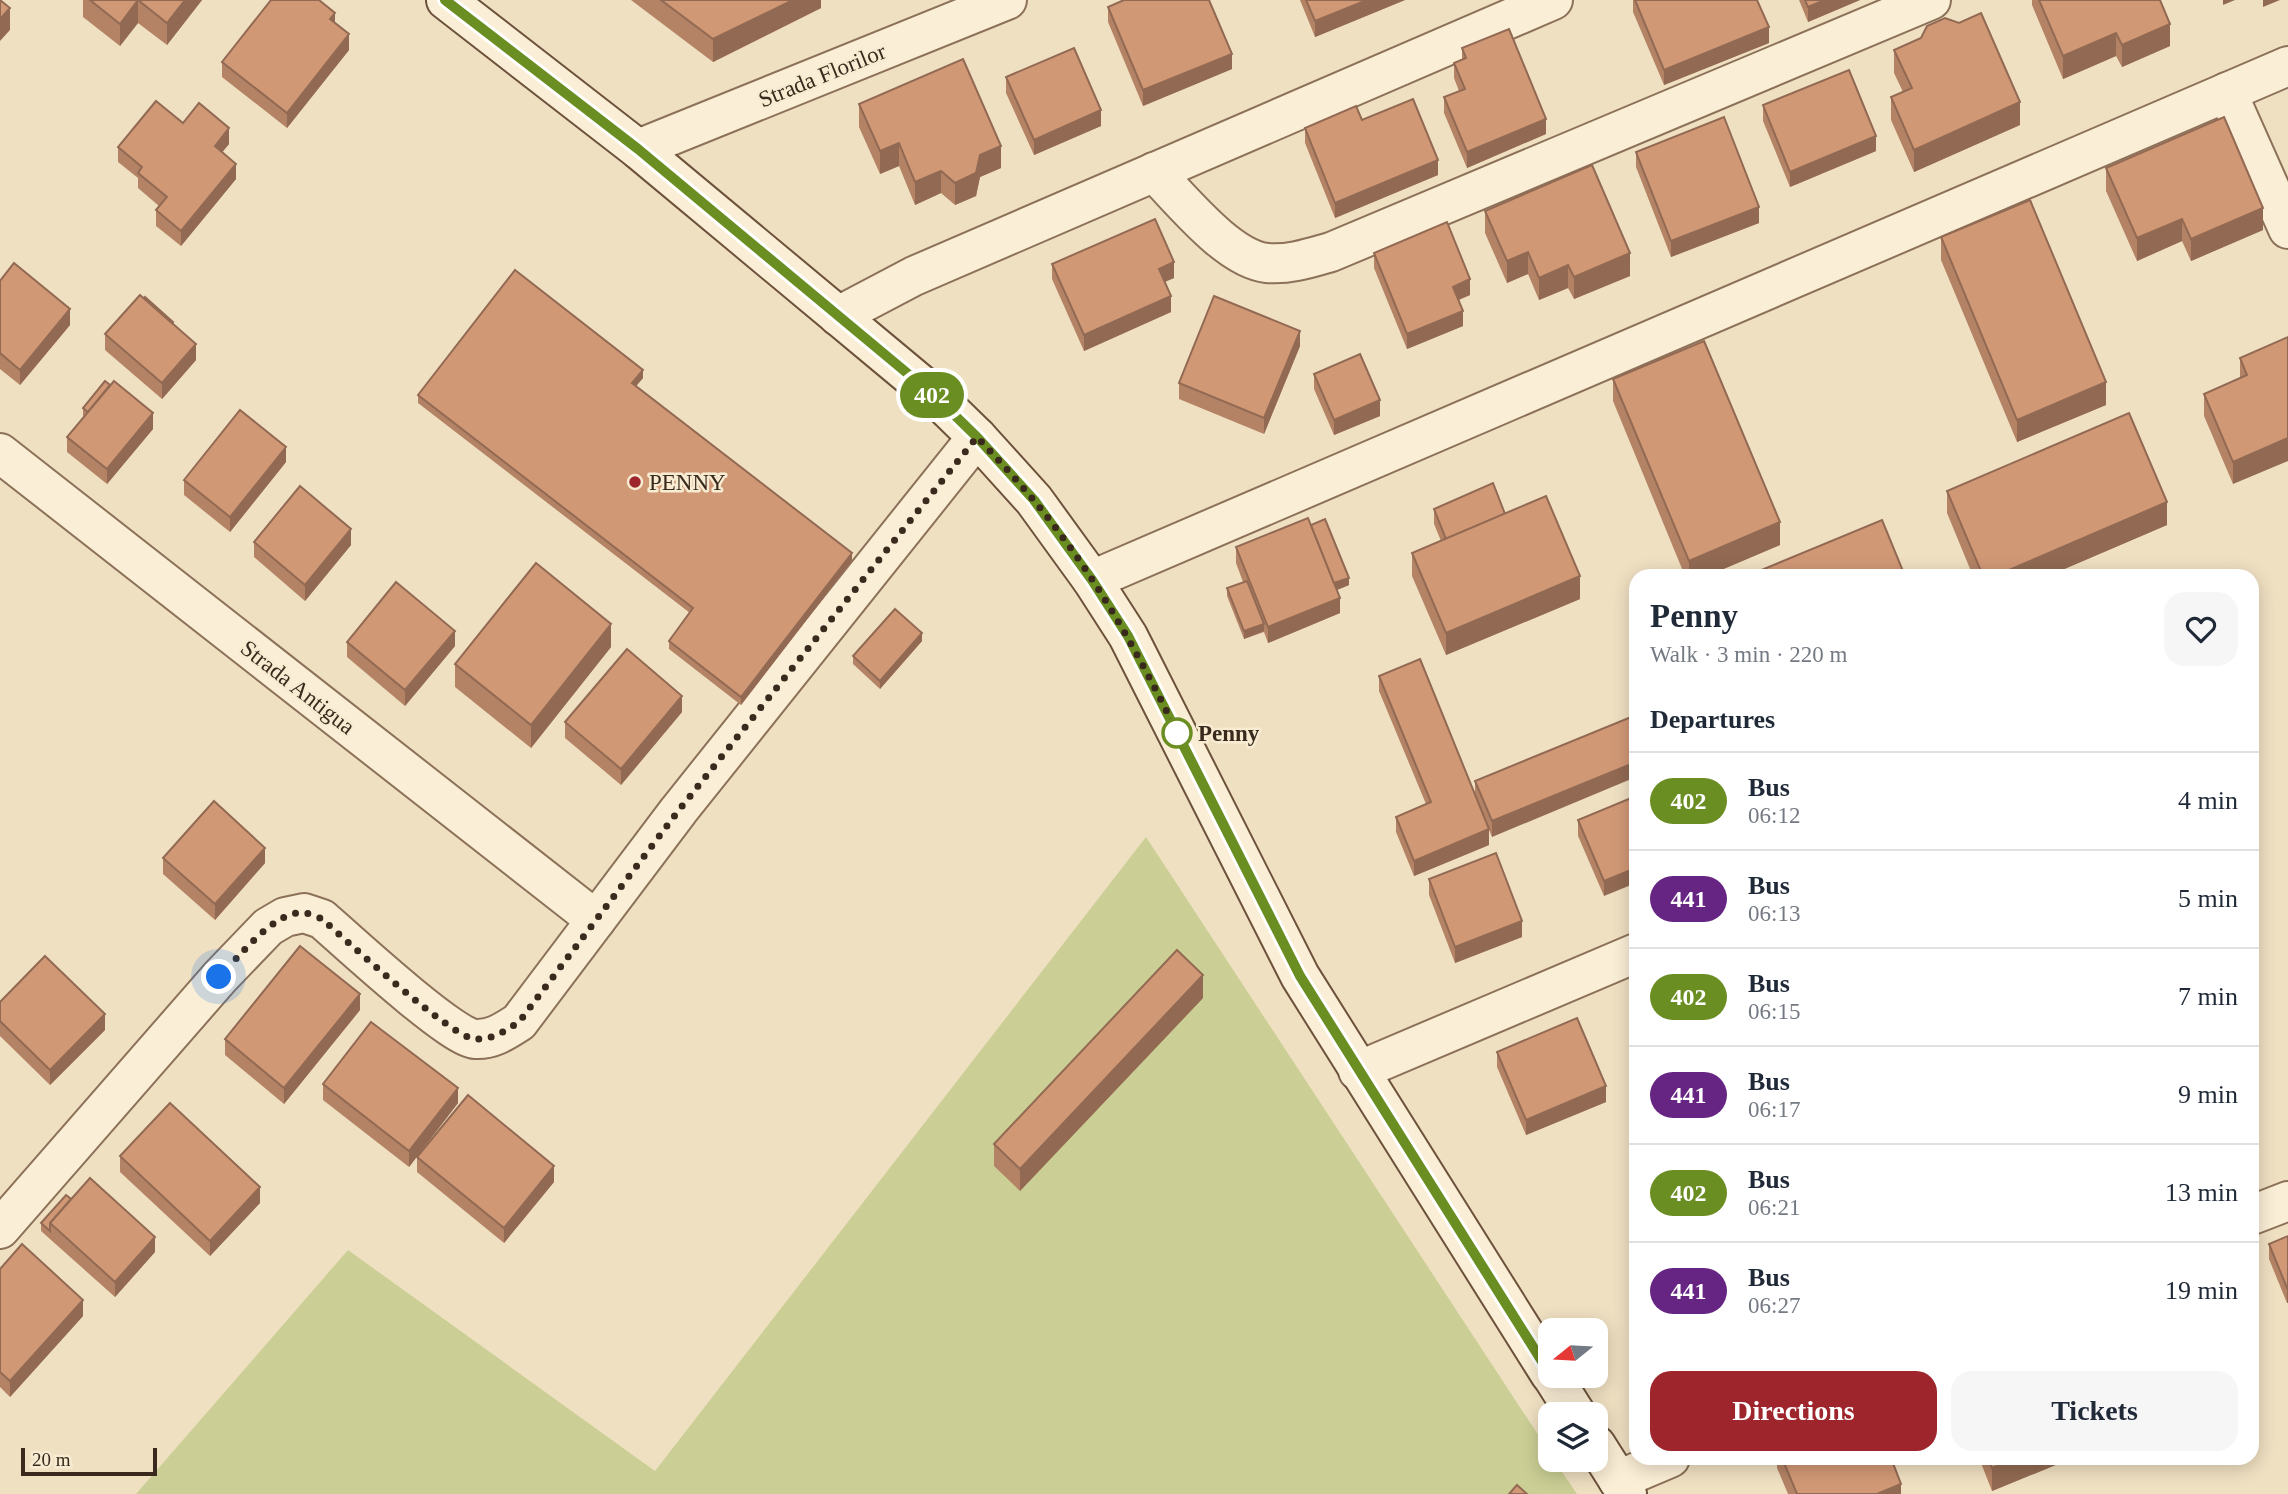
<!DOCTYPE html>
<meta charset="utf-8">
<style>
body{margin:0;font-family:Georgia,serif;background:#f6f6f7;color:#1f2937;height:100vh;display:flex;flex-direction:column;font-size:26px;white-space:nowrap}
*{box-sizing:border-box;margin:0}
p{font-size:23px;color:#747a83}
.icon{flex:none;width:38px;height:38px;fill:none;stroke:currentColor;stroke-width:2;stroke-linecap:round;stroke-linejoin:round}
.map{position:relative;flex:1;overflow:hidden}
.details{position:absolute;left:1629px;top:569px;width:630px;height:896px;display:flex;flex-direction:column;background:#fff;border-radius:21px;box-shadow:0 4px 18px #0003}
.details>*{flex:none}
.badge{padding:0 14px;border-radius:23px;font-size:24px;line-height:46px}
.needle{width:46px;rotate:252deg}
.buttons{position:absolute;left:1538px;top:1318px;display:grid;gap:14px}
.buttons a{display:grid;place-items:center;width:70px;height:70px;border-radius:14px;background:#fff;box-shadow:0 4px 18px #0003;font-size:35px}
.scale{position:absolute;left:21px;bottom:18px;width:136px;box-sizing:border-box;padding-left:7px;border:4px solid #3a2a1d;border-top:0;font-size:19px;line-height:24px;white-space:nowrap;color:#3a2a1d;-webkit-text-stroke:5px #f7ebd2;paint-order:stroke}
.you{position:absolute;width:35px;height:35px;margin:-18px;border:5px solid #fff;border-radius:50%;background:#1a73e8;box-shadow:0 0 0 10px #1a73e833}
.map>.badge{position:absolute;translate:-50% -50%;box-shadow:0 0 0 4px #fff}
h2{padding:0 21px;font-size:26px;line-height:63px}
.round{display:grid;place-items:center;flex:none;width:74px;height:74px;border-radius:21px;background:#f6f6f7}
.headline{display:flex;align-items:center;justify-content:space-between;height:119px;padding:0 21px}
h1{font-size:33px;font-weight:600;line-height:52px}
.primary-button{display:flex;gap:14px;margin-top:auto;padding:14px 21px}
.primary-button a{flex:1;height:80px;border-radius:21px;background:#9d252b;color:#fff;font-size:28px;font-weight:600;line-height:80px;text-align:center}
.primary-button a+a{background:#f6f6f7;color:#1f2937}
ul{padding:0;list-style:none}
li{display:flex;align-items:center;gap:21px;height:98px;padding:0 21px;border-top:2px solid #e0e1e3}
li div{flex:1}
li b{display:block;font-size:26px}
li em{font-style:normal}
li .badge{min-width:77px;font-weight:700;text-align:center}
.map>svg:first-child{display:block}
.green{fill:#cbcf95}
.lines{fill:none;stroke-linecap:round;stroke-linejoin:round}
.street-casing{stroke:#8b7158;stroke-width:42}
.secondary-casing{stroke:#6d523b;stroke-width:42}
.street{stroke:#fbeed6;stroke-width:38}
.secondary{stroke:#fbeed6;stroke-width:38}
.wall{fill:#b48365}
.shaded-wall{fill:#926a53}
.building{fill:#d19876;stroke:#926a53;stroke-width:2}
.line-casing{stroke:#fff;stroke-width:16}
.line{stroke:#6b8e23;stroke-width:10}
.walk{stroke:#3a2a1d;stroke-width:7;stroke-dasharray:0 12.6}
.poi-dot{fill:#9d252b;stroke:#f7ebd2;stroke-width:2.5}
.stop-dot{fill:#fff;stroke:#6b8e23;stroke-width:3.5}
.labels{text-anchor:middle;stroke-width:5;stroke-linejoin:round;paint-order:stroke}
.street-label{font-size:23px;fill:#3a2a1d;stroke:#f7ebd2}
.poi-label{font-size:23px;fill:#3a2a1d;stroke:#f7ebd2;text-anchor:start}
.stop-label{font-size:23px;font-weight:bold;fill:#3a2a1d;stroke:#f7ebd2;text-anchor:start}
</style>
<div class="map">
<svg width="2288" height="1494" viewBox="0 0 2288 1494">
<rect width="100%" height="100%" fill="#f0e0c2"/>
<path class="green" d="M1146 837 1550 1453V1460H1554L1577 1494H136L348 1250 655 1471Z"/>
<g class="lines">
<g class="street-casing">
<g id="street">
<path d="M2227 92 2288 229"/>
<path d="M638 149 1007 0"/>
<path d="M1154 172C1181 199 1228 259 1267 263 1289 265 1310 258 1331 252L1931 0"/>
<path d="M838 316 914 276 1553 0"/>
<path d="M0 453 596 920"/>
<path d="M1092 580 2288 66"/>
<path d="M1358 1071 1636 953"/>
<path d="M2252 1215 2288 1201"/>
<path d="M0 1229 220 977 268 927 285 917 304 913 322 919C346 940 452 1038 475 1039 492 1040 505 1031 519 1022L679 810 977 437"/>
<path d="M1618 1480 1670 1458"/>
</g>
</g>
<g class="secondary-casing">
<g id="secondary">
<path d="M446 0 638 149 889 358 937 398 977 437 1034 500 1092 580 1128 636 1300 976 1550 1374"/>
<path d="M1552 1376 1576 1414"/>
<path d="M1596 1445 1627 1494"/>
</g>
</g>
<use href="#street" class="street"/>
<use href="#secondary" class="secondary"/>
</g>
<g class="wall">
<path d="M83 0H202L167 45 138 23 120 46 83 17Z"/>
<path d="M631 0H821V8L713 62Z"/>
<path d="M1300 0H1405L1315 37Z"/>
<path d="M1633 0H1757L1769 43 1664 85 1633 12Z"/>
<path d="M1799 0H1860L1808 22Z"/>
<path d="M2032 0H2160L2170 46 2122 67 2116 56 2063 79 2032 5Z"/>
<path d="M1108 7 1232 69 1143 106 1108 22Z"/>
<path d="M335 23 349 50 287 128 222 77V62Z"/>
<path d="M1462 48 1546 134 1467 168 1444 113V97L1459 91 1454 78V63L1462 59Z"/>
<path d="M1894 50 2020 125 1914 172 1891 120V97L1903 92 1894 73Z"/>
<path d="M1006 77 1101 126 1034 155 1006 93Z"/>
<path d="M859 104 1001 168 980 177 976 196 955 205 941 193 915 205 899 166 880 174 859 127Z"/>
<path d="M1763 105 1876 151 1790 187 1763 121Z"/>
<path d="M1362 120 1438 175 1335 218 1305 143V128Z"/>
<path d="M229 144 222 152 236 179 181 246 156 226V210L159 206 138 188V178L118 162V147Z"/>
<path d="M1636 152 1759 223 1671 257 1636 167Z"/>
<path d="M2106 168 2263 230 2191 261 2182 241 2137 261 2106 191Z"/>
<path d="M1485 211 1630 276 1574 299 1568 288 1539 300 1528 274 1507 283 1485 233Z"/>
<path d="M1941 237 2106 405 2017 442 1941 260Z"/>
<path d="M1374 253 1470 295 1459 300 1463 326 1407 349 1374 268Z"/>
<path d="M1052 264 1174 278 1165 282 1171 312 1084 351 1052 279Z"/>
<path d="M0 281 70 325 20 385 0 369Z"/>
<path d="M173 325 196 360 162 399 105 350V334Z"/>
<path d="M2288 337 2233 484 2204 416V394L2240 378V358Z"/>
<path d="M1300 346 1264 434 1179 399V383Z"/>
<path d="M1314 374 1380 416 1334 435 1314 389Z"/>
<path d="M643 378 636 386 852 561 741 705 669 649V641L690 613 418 403V395Z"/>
<path d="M1613 379 1780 545 1707 576H1685L1613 401Z"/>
<path d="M83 408 153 429 107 484 67 452V437L84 417 83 416Z"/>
<path d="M286 462 230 532 184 495V480Z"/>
<path d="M1947 491 2167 525 2048 576H1973L1947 513Z"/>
<path d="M1434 509 1505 514 1580 599 1446 655 1412 576V553L1441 541 1434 524Z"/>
<path d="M1311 525 1349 585 1337 590 1340 613 1268 643 1264 632 1244 639 1227 596V588L1243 582 1236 563V547Z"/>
<path d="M254 542 351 545 305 601 254 557Z"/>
<path d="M922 641 880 689 853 664V656Z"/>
<path d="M347 642 455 646 405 706 347 657Z"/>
<path d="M611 647 531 748 455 687V664Z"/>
<path d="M1379 676 1475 795V781L1636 715 1492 837 1489 830V845L1414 876 1396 832V817L1426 804 1379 691Z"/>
<path d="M682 712 621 785 565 738V722Z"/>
<path d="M1636 796 1604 896 1578 836V820Z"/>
<path d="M163 858 265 863 215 920 163 874Z"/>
<path d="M1429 879 1522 937 1455 963 1429 895Z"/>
<path d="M1203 998 1020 1191 994 1166V1144Z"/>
<path d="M0 1002 105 1030 50 1085 0 1036Z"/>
<path d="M360 1010 284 1104 225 1055V1039Z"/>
<path d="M1497 1052 1606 1102 1526 1135 1497 1067Z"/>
<path d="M323 1084 458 1103 409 1167 323 1100Z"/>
<path d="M120 1156 260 1203 210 1256 120 1172Z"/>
<path d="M417 1157 554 1182 504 1243 417 1172Z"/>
<path d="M71 1199 155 1252 115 1297 41 1231V1223Z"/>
<path d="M2288 1236V1303H2287L2269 1259V1244Z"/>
<path d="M0 1269 83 1316 10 1397 0 1387Z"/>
<path d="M1777 1458H1891L1901 1494H1788L1777 1468Z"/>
<path d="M1979 1458H2058V1464L1992 1491Z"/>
</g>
<g class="shaded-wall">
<path d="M138 0V23L120 46V24Z"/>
<path d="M185 0H202L167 45V23Z"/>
<path d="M793 0H821V8L713 62V39Z"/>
<path d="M1367 0H1405L1315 37V21Z"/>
<path d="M1825 0H1860L1808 22V7Z"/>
<path d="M2223 0H2235L2223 5Z"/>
<path d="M2263 0H2280L2263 7Z"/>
<path d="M10 8V30L0 41V19Z"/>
<path d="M335 13V28L330 19Z"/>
<path d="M2170 24V46L2122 67V45Z"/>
<path d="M1769 27V43L1664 85V70Z"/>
<path d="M2116 33V56L2063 79V56Z"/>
<path d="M349 34V50L287 128V113Z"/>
<path d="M1232 54V69L1143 106V90Z"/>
<path d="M2020 102V125L1914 172V150Z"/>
<path d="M1101 110V126L1034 155V140Z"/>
<path d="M1546 119V134L1467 168V152Z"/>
<path d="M229 128V144L215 161V146Z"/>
<path d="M1876 136V151L1790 187V172Z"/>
<path d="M899 143V166L880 174V151Z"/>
<path d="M1001 146V168L980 177 976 196 955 205V183L980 155Z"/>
<path d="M1438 160V175L1335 218V203Z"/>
<path d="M236 164V179L181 246V231Z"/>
<path d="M941 171V193L915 205V182Z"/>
<path d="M1759 207V223L1671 257V241Z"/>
<path d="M2263 208V230L2191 261V239Z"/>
<path d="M2182 219V241L2137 261V238Z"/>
<path d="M1528 252V274L1507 283V261Z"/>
<path d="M1630 253V276L1574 299V277Z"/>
<path d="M1174 262V278L1159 284V269Z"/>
<path d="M1568 265V288L1539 300V278Z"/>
<path d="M1470 279V295L1453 302V287Z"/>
<path d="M1171 296V312L1084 351V335Z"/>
<path d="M70 309V325L20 385V370Z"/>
<path d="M1463 311V326L1407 349V334Z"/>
<path d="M1300 331V346L1264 434V418Z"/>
<path d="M196 344V360L162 399V383Z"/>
<path d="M643 370V378L632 391V383Z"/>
<path d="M2106 382V405L2017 442V420Z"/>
<path d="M1380 400V416L1334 435V420Z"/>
<path d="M153 413V429L107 484V469Z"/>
<path d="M2288 438V461L2233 484V462Z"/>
<path d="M286 447V462L230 532V517Z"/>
<path d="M2167 502V525L2048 576H1995Z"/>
<path d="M1780 522V545L1707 576H1689V561Z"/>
<path d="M351 529V545L305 601V585Z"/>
<path d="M852 553V561L741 705V697Z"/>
<path d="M1580 576V599L1446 655V633Z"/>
<path d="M1349 578V585L1332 592V584Z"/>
<path d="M1340 598V613L1268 643V627Z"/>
<path d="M611 624V647L531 748V725Z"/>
<path d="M1264 624V631L1244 639V631Z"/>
<path d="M455 631V646L405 706V690Z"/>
<path d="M922 633V641L880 689V681Z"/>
<path d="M682 696V712L621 785V769Z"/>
<path d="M1636 762V777L1492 837V821Z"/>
<path d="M1489 829V845L1414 876V861Z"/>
<path d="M265 848V863L215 920V904Z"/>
<path d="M1636 868V883L1604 896V881Z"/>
<path d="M1522 921V937L1455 963V947Z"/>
<path d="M1203 975V998L1020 1191V1169Z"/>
<path d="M360 994V1010L284 1104V1088Z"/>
<path d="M105 1014V1030L50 1085V1070Z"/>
<path d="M1606 1086V1102L1526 1135V1120Z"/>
<path d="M458 1088V1103L409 1167V1151Z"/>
<path d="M554 1166V1182L504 1243V1228Z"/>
<path d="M260 1187V1203L210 1256V1241Z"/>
<path d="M155 1237V1252L115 1297V1282Z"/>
<path d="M2288 1287V1303H2287V1288Z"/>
<path d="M83 1300V1316L10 1397V1381Z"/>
<path d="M2018 1458H2058V1464L1992 1491V1468Z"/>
<path d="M1901 1484V1494H1877Z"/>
</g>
<g class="building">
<path d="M0 0 10 8 0 19Z"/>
<path d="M90 0H185L167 23 138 0 120 24Z"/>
<path d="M271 0H319L335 13 330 19 349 34 287 113 222 62Z"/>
<path d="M661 0H793L713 39Z"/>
<path d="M1124 0H1209L1232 54 1143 90 1108 7Z"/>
<path d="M1306 0H1367L1315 21Z"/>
<path d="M1635 0H1757L1769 27 1664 70Z"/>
<path d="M1805 0H1825L1808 7Z"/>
<path d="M2039 0H2160L2170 24 2122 45 2116 33 2063 56Z"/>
<path d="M1981 13 2020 102 1914 150 1891 97 1912 88 1894 50 1921 38 1927 26 1945 18 1959 23Z"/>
<path d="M1509 29 1546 119 1467 152 1444 97 1465 89 1454 63 1466 58 1462 48Z"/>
<path d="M1074 48 1101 110 1034 140 1006 77Z"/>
<path d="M963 59 1001 146 980 155 976 173 955 183 941 171 915 182 899 143 880 151 859 104Z"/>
<path d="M1849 70 1876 136 1790 172 1763 105Z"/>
<path d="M1413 99 1438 160 1335 203 1305 128 1356 106 1362 120Z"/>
<path d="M156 101 183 123 199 103 229 128 215 146 236 164 181 231 156 210 167 197 138 173 142 167 118 147Z"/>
<path d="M1724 117 1759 207 1671 241 1636 152Z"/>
<path d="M2224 117 2263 208 2191 239 2182 219 2137 238 2106 168Z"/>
<path d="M1592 165 1630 253 1574 277 1568 265 1539 278 1528 252 1507 261 1485 211Z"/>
<path d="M2030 200 2106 382 2017 420 1941 237Z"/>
<path d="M1155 219 1174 262 1159 269 1171 296 1084 335 1052 264Z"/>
<path d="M1447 222 1470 279 1453 287 1463 311 1407 334 1374 253Z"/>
<path d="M14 263 70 309 20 370 0 353V281Z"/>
<path d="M515 270 643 370 632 383 852 553 741 697 669 641 693 608 418 395Z"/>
<path d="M140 295 196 344 162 383 105 334Z"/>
<path d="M1214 296 1300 331 1264 418 1179 383Z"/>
<path d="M145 297 173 322 172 323 144 298Z"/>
<path d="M2288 337V438L2233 462 2204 394 2247 375 2240 358Z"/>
<path d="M1704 341 1780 522 1689 561 1613 379Z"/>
<path d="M1360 354 1380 400 1334 420 1314 374Z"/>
<path d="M105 381 110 385 88 412 83 408Z"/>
<path d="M114 381 153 413 107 469 67 437Z"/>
<path d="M240 410 286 447 230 517 184 480Z"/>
<path d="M2129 413 2167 502 1995 576H1983L1947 491Z"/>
<path d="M1493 483 1505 514 1446 539 1434 509Z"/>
<path d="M300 486 351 529 305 585 254 542Z"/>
<path d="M1546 496 1580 576 1446 633 1412 553Z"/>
<path d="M1308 518 1340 598 1268 627 1236 547Z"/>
<path d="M1325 519 1349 578 1334 583 1311 525Z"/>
<path d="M1882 520 1905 576H1747Z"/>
<path d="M536 563 611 624 531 725 455 664Z"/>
<path d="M1247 581 1264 624 1244 631 1227 588Z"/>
<path d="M396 582 455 631 405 690 347 642Z"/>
<path d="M895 609 922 633 880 681 853 656Z"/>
<path d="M627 649 682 696 621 769 565 722Z"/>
<path d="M1420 659 1489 829 1414 861 1396 817 1431 802 1379 676Z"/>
<path d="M1636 715V762L1492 821 1475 781Z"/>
<path d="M1636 796V868L1604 881 1578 820Z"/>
<path d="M214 801 265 848 215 904 163 858Z"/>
<path d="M1496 853 1522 921 1455 947 1429 879Z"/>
<path d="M300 946 360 994 284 1088 225 1039Z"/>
<path d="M1177 950 1203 975 1020 1169 994 1144Z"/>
<path d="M45 956 105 1014 50 1070 0 1021V1002Z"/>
<path d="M1577 1018 1606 1086 1526 1120 1497 1052Z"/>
<path d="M371 1022 458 1088 409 1151 323 1084Z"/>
<path d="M468 1095 554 1166 504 1228 417 1157Z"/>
<path d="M170 1103 260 1187 210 1241 120 1156Z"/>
<path d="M90 1178 155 1237 115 1282 50 1223Z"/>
<path d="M66 1195 71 1199 50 1223V1231L41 1223Z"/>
<path d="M2288 1236V1287L2287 1288 2269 1244Z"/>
<path d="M22 1244 83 1300 10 1381 0 1372V1269Z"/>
<path d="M1782 1458H1891L1901 1484 1877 1494H1797Z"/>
<path d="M1988 1458H2018L1992 1468Z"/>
<path d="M1517 1485 1527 1494H1509Z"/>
</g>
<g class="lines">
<g class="line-casing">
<path id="line" d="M445 0 638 149 889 358 937 398 977 437 1034 500 1092 580 1128 636 1300 976 1550 1374"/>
</g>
<use href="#line" class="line"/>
<path class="walk" d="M219 977C238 958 276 908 306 913 311 914 317 917 322 919 346 940 452 1038 475 1039 492 1040 505 1031 519 1022L679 810 977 437C1008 470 1038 503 1064 539 1110 601 1146 669 1180 738L1177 733"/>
</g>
<circle class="poi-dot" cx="635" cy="482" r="7"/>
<circle class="stop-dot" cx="1177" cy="733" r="14"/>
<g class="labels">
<g class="street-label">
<text transform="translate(822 75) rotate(-22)" y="8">Strada Florilor</text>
<text transform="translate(298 687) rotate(38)" y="8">Strada Antigua</text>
</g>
<g class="poi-label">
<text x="649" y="490">PENNY</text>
</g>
<g class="stop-label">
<text x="1198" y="741">Penny</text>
</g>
</g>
</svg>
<div class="buttons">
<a><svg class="needle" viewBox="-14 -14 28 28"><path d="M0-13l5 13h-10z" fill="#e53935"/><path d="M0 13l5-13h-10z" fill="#747a83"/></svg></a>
<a><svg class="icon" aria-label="layers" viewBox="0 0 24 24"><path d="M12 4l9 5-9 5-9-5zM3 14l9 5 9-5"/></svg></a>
</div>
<div class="scale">20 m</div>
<div class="you" style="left:219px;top:977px"></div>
<b class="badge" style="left:932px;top:395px;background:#6b8e23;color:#fff">402</b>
<section class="details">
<div class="headline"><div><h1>Penny</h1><p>Walk · 3 min · 220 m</p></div><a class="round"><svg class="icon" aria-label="heart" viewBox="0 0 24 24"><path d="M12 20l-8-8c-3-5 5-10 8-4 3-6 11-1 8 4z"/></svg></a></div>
<h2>Departures</h2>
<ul>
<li><span class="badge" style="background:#6b8e23;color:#fff">402</span><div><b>Bus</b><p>06:12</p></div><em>4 min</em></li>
<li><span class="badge" style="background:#662483;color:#fff">441</span><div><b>Bus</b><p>06:13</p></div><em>5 min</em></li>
<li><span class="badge" style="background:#6b8e23;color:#fff">402</span><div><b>Bus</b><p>06:15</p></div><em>7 min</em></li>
<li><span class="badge" style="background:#662483;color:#fff">441</span><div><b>Bus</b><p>06:17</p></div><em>9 min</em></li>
<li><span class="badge" style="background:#6b8e23;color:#fff">402</span><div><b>Bus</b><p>06:21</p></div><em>13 min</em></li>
<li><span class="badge" style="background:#662483;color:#fff">441</span><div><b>Bus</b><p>06:27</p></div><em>19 min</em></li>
</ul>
<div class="primary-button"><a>Directions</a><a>Tickets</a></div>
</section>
</div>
